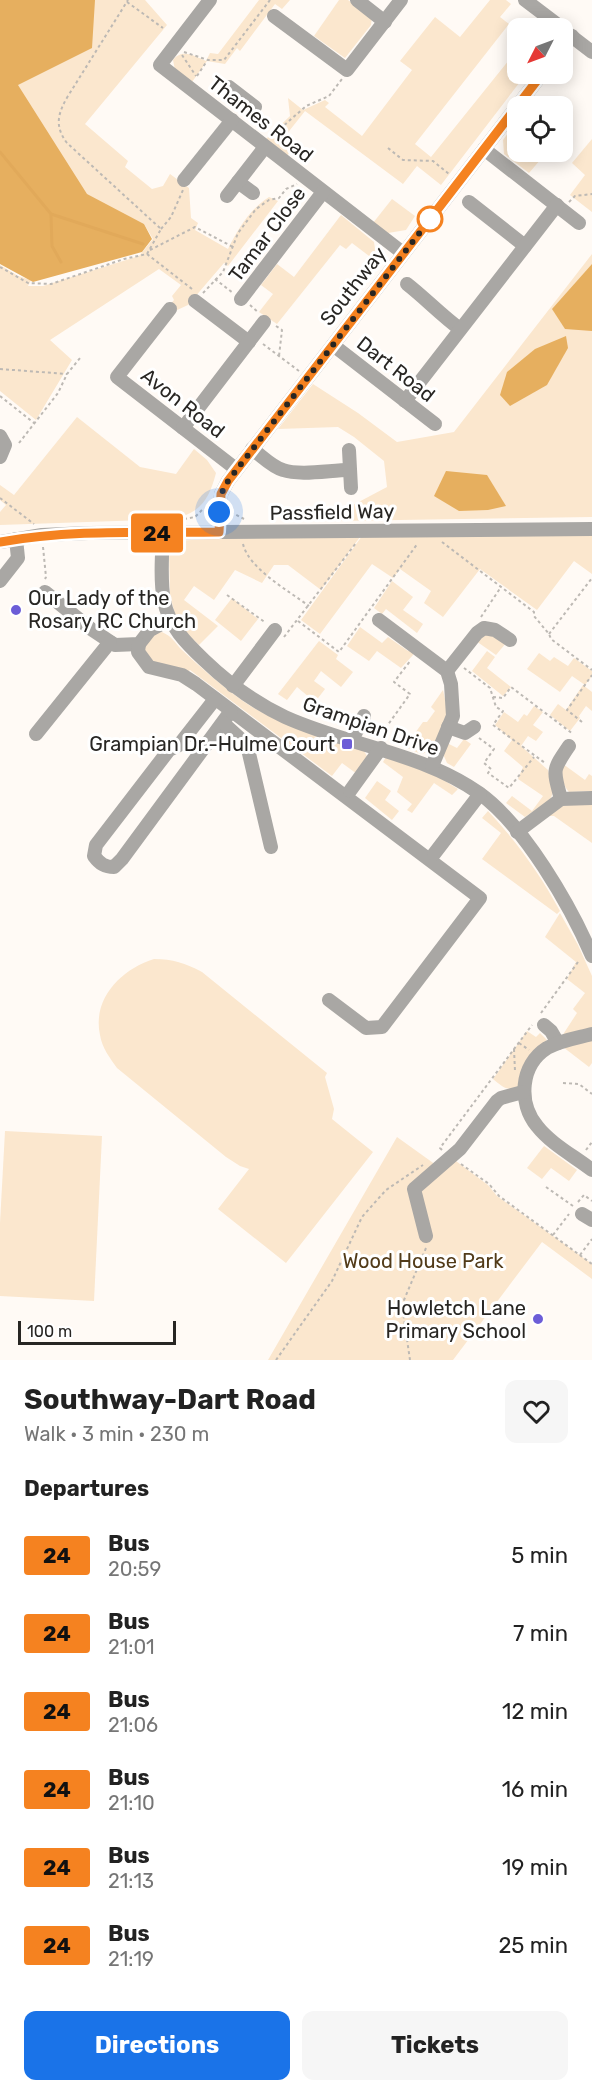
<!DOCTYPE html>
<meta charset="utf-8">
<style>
body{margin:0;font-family:Rubik,sans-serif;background:#f6f6f6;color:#222;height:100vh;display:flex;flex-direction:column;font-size:22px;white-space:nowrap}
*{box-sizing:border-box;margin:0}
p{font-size:20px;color:#767676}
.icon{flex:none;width:33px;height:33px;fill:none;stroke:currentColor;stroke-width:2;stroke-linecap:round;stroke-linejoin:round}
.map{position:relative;height:1360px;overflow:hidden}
.panel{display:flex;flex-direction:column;background:#fff;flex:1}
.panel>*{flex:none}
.badge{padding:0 12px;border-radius:4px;font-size:21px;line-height:39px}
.needle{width:39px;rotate:228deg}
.tools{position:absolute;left:507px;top:18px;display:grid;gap:12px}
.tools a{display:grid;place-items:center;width:66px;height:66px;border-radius:12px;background:#fff;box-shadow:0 3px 15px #0003;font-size:30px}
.scale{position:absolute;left:18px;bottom:15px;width:158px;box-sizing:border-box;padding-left:6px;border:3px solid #282623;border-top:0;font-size:16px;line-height:21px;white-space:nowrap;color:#282623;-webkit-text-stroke:4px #fff;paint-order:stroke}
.you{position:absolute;width:30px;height:30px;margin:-15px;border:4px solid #fff;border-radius:50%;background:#1a73e8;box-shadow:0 0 0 9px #1a73e833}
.map>.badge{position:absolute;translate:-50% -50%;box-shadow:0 0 0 3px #fff}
h2{padding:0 24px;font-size:22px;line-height:54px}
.round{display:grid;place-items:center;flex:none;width:63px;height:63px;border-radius:12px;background:#f6f6f6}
.overview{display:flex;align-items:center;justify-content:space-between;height:102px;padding:0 24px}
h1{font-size:28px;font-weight:700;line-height:45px}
.cta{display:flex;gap:12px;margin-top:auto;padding:12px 24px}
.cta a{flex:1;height:69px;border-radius:12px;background:#1a73e8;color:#fff;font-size:24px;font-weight:700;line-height:69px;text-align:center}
.cta a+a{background:#f6f6f6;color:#222}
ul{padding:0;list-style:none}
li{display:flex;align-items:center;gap:18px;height:78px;padding:0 24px}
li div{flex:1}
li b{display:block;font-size:22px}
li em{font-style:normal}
li .badge{min-width:66px;font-weight:700;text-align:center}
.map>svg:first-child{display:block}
.green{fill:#fbe7ce}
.forest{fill:#e6af5f}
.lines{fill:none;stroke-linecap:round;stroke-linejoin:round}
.stream{stroke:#e1a95a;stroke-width:3}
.path{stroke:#bdb9b4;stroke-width:2;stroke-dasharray:3 3;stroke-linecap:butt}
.minor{stroke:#a9a7a4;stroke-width:14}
.line-casing{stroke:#fff;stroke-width:14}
.line{stroke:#f58220;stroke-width:9}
.walk{stroke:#282623;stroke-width:6;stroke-dasharray:0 10.8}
.stop-dot{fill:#fff;stroke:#f58220;stroke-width:3}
.poi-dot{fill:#6c5dd7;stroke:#fff;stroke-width:2}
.labels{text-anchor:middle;stroke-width:6;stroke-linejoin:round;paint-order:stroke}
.street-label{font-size:20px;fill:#282623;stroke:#fff}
.poi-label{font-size:20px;fill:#282623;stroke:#fff;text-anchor:end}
.park-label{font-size:20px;fill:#523b19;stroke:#fff}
</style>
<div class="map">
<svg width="592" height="1360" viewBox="0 0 592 1360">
<rect width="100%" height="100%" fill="#fffaf5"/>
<g class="green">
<path d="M0 0H145L167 25 85 124 128 161 125 167 152 189 163 186 170 174 189 188 191 218 198 223 195 230 228 249C238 229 250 209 269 197L278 201 228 266 224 263 188 305 175 311 169 306 174 300 172 296 181 285 159 269 50 340 72 360 36 420 0 391V265L18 276 31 280 28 286H43L139 256 153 239 144 224 18 163Z"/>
<path d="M259 0H290L282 9 275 4 240 51 237 48 225 64 207 61 192 82 175 70 173 60C182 48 195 56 206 61L210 53 218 54Z"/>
<path d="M339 0H348L372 17 371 25 345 58 314 36Z"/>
<path d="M490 0H506L511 4 500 17 509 24 415 144 431 157 517 50 518 74H526L441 185 417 166 403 184 305 111 286 135 285 146 290 152 286 157 265 140 290 116 288 98 303 110 325 100 329 103 325 107 362 136 412 70 400 61 435 17 460 37Z"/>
<path d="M517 121 518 152H547L529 173 504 154 503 140Z"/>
<path d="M592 139V212L570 195 585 175 572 163Z"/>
<path d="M392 199 415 216 406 230 388 233 373 223Z"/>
<path d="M341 215 374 242 377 262 352 243 346 249 340 245 277 324 259 312 273 294 261 285 277 264 294 277Z"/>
<path d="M592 254V517L336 521V514L387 487 384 461 354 437 338 427 278 429 313 384 358 413 397 442 454 432Z"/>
<path d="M77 417 140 467 176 474 194 449 207 460 216 473C209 499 202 511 175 519L0 525V512L6 505 0 500V485L14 495Z"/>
<path d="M592 535V574L574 561 537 610 480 569 443 617 424 603 431 591 400 569 393 578 372 564 320 634 301 620 362 536Z"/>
<path d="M360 537 321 590 288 565H274L262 583 235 570 214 600 194 586 184 600 218 626 199 645 181 628 174 611 170 594 169 551 175 541 224 538Z"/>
<path d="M392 581 413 597 403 610 423 624 417 633 386 609 382 614 374 608Z"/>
<path d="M232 598 258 619 241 641 215 620Z"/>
<path d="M360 627 382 643 388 637 408 651 414 650 413 655 401 668 377 651 369 661 347 646Z"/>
<path d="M162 632C173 637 174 642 182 650 201 668 222 686 243 701 279 726 322 736 363 749L368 758 357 774 342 763 332 776 190 670 186 673 150 663 142 645 154 633Z"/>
<path d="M491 634 506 643 496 655 476 641 484 635Z"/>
<path d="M319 641 338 655 336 659 353 672 341 687 321 671 314 681 325 689 315 702 297 687 287 700 278 694Z"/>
<path d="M487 651 495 657 487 668 511 687 503 696 472 671Z"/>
<path d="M539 653 550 661 554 657 568 666 574 658 592 671V676L585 685 572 676 560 692 527 669Z"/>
<path d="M583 685 592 692V711L586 706 579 716 580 718 570 731 550 715 558 704 566 710Z"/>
<path d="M443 690 448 713 432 751 421 754 405 747 423 722H427L435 711 431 707Z"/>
<path d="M534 706 543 712 533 725 543 732 536 741 528 736 521 746 548 770 554 790 550 800 525 817 506 803 512 796 532 811 543 796 518 779 523 767 504 751 512 740 495 725 504 712 518 722 524 714 527 716Z"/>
<path d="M464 739 471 744 454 767 447 763 443 754 447 743 457 748Z"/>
<path d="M386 757 437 776 458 789 452 795 434 783 412 813 407 810 412 804 397 792 403 777 383 762Z"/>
<path d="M563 764 585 780 589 774 592 776V791L569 792C562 785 560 772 563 764Z"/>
<path d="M377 781 391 791 385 800 399 811 392 820 365 798Z"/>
<path d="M592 801V843L554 816H548L556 807Z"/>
<path d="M488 811C517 842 540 874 560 911L557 914 482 859 501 833 482 818Z"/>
<path d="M560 913 578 945 592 976V1030L562 1036 577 1013 573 1009 585 993 567 979 576 962 545 937Z"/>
<path d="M154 959C173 959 185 963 202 972L327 1073 325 1077 334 1109 332 1119 373 1152 286 1263 218 1209 249 1169 240 1166 226 1157 117 1068C110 1058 102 1048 100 1035 92 998 122 969 154 959Z"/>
<path d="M527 1031 536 1037 540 1033 547 1040C532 1052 521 1068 518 1087 506 1092 502 1086 493 1079Z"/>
<path d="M592 1039V1063L589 1067 563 1047Z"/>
<path d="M5 1131 102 1136 94 1301 0 1296V1223Z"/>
<path d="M397 1137 443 1170 456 1161 488 1185 497 1196 592 1264V1279L542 1242 453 1360H268Z"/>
<path d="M544 1146 577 1170 569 1181 551 1168 542 1179 527 1168Z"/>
</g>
<g class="forest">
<path d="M0 0H95L92 48 18 85 87 194 144 224 152 239 142 252 33 282 0 264Z"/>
<path d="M592 264V331L565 329 552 309Z"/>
<path d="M566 336 568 348 547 385 510 406 500 395 507 372 535 349Z"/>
<path d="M446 471 487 475 506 506 488 510 459 511 434 496Z"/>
</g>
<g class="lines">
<g class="stream">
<path d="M0 152 51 214 143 244"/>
<path d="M51 215 52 246 61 262"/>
</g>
<g class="path">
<path d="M127 2 163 28"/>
<path d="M184 52 208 60H224L270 0"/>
<path d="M182 55 196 76"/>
<path d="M197 76 207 61"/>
<path d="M271 137 306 106 329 96 342 79"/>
<path d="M280 142 285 125"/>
<path d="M388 148 403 160 433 161 449 174"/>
<path d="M569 202 575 196 592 194"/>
<path d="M161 229 171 217 183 190"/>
<path d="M150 250 195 227 233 247"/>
<path d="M147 254 192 289"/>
<path d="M0 267 28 283 51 284 124 259 147 254 161 229 67 143C54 126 58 113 68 96L128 0"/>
<path d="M215 279 233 293"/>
<path d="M203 293 223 272 238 233 256 209 269 200 279 198 286 189 297 184"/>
<path d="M250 305 259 313"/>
<path d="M276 326 282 330 279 356"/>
<path d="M263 344 299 371"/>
<path d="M0 369 67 374"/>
<path d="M0 396 34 423"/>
<path d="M19 443 58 393 67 374 80 358"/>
<path d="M0 498 34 524"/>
<path d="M231 512 244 519"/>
<path d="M184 519 195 517 202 510 208 511"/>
<path d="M442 542 534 612V616L549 634 551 639 592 670"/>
<path d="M243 544C249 569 289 591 309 606"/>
<path d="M43 547 46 577 45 579"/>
<path d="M227 595 266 623"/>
<path d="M481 617 501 587"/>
<path d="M298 621 339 652 418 543"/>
<path d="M549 634 592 578"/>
<path d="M284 637 356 543"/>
<path d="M464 668 490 688 496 707 503 711 493 725 545 763"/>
<path d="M493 697 503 698 511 687 573 734"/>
<path d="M582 722 567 710 592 675"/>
<path d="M382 733 410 694 394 682 411 660"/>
<path d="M479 738 494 749 484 763 491 769 488 773 509 788 534 757"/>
<path d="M541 1013 578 962"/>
<path d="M519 1043 529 1050"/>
<path d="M514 1049 515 1071"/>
<path d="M563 1083 579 1084 592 1094"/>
<path d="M442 1150 440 1148 532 1025"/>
<path d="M586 1150 592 1142"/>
<path d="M461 1164 489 1184 499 1196 592 1264"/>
<path d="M546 1187 573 1206"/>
<path d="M578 1202 584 1195 592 1201"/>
<path d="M553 1235 569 1214"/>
<path d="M580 1255 592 1239"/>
<path d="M276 1360 332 1281 362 1217 386 1190 423 1165"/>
<path d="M410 1360 403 1312 404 1300 426 1248"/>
</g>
<g class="minor">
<path d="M210 0 160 65 403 253"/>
<path d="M357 0 385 22"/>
<path d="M525 0 562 28"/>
<path d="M274 16 347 70 401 0"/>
<path d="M562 29 592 52"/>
<path d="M562 48 572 36"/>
<path d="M229 87 255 107"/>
<path d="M484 149 579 223"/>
<path d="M184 180 232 120"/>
<path d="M238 182 253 193"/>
<path d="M227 196 265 147"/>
<path d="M469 202 525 246"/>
<path d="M407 284C425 298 441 315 460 329"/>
<path d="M241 299 323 192"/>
<path d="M195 301 249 342"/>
<path d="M170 309 117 377 236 469"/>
<path d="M333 345 435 424"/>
<path d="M405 401 557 205"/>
<path d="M183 428 264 322"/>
<path d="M0 436 5 445 0 457"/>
<path d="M252 449C262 456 272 467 283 470 300 476 331 470 349 470"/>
<path d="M349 450 351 488"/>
<path d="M219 532 221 494 228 481 542 74"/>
<path d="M163 533C162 554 160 581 164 601 169 626 186 643 204 660 228 683 255 703 285 717 349 746 420 752 479 793 524 825 570 905 592 956"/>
<path d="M0 542 42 535 88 533 592 529"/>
<path d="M0 581 18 558 16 539"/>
<path d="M45 592 91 629 115 645 139 644 150 630 170 619"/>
<path d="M379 620 447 671 451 684 453 716 432 766"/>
<path d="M139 644 138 652 149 667 182 675 196 684 480 898 382 1027 366 1028 329 1000"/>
<path d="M447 671 477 633 484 628 495 630 510 640"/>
<path d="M233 686 275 630"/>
<path d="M215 699 179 745 169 750 96 845 94 856C100 864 105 867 114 867L122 859 231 711"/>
<path d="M223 723 247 745 271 847"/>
<path d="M448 727 465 733 474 727"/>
<path d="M36 734 110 642"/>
<path d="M352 740 364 716"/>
<path d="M350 791 381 748"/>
<path d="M561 799C553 769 552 771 569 746"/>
<path d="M517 832 561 799 592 798"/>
<path d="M434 854 480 794"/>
<path d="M544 1025 551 1031 558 1043"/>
<path d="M592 1034C577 1038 561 1040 547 1048 520 1065 518 1103 537 1126 551 1144 574 1156 592 1170"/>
<path d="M582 1214 592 1220"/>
<path d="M426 1236 414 1189 460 1149 497 1101 501 1098 523 1092"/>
</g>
</g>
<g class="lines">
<g class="line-casing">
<path id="line" d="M0 542C72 529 146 533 219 532L221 494 228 481 542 74"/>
</g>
<use href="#line" class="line"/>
<path class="walk" d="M219 512 221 494 228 481 431 218 430 219"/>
</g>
<circle class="stop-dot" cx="430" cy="219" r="12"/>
<g class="poi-dot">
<circle cx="16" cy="610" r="6"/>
<rect x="341" y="738" width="12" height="12" rx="3"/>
<circle cx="538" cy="1319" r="6"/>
</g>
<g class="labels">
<g class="street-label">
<text transform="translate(261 119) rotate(38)" y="7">Thames Road</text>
<text transform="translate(267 234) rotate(-53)" y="7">Tamar Close</text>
<text transform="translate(353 286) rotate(-52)" y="7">Southway</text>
<text transform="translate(396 369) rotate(38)" y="7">Dart Road</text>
<text transform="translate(183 403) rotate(38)" y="7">Avon Road</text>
<text transform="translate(332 512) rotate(-1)" y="7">Passfield Way</text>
<text transform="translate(371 726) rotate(19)" y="7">Grampian Drive</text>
</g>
<g class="poi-label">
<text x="28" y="605" text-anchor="start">Our Lady of the<tspan x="28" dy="23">Rosary RC Church</tspan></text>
<text x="335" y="751">Grampian Dr.-Hulme Court</text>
<text x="526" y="1315">Howletch Lane<tspan x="526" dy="23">Primary School</tspan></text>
</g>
<g class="park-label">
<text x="423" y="1268">Wood House Park</text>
</g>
</g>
</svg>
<div class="tools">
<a><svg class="needle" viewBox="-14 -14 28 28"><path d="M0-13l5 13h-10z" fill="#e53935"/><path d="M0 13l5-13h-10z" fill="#767676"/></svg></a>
<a><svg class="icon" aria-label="locate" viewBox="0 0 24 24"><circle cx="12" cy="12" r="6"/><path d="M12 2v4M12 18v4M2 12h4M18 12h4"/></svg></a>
</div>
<div class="scale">100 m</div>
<div class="you" style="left:219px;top:512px"></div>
<b class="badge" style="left:157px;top:533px;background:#f58220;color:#111">24</b>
</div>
<section class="panel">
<div class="overview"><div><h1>Southway-Dart Road</h1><p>Walk · 3 min · 230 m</p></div><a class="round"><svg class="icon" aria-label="heart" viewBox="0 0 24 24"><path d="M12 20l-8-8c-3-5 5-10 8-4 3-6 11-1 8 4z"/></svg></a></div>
<h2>Departures</h2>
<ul>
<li><span class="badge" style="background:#f58220;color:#111">24</span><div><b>Bus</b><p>20:59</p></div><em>5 min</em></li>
<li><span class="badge" style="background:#f58220;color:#111">24</span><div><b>Bus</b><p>21:01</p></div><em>7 min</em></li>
<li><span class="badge" style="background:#f58220;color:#111">24</span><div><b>Bus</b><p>21:06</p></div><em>12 min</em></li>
<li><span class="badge" style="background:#f58220;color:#111">24</span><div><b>Bus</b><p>21:10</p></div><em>16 min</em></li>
<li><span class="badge" style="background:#f58220;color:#111">24</span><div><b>Bus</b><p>21:13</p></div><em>19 min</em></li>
<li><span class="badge" style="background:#f58220;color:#111">24</span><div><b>Bus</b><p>21:19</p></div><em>25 min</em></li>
</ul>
<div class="cta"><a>Directions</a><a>Tickets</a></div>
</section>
